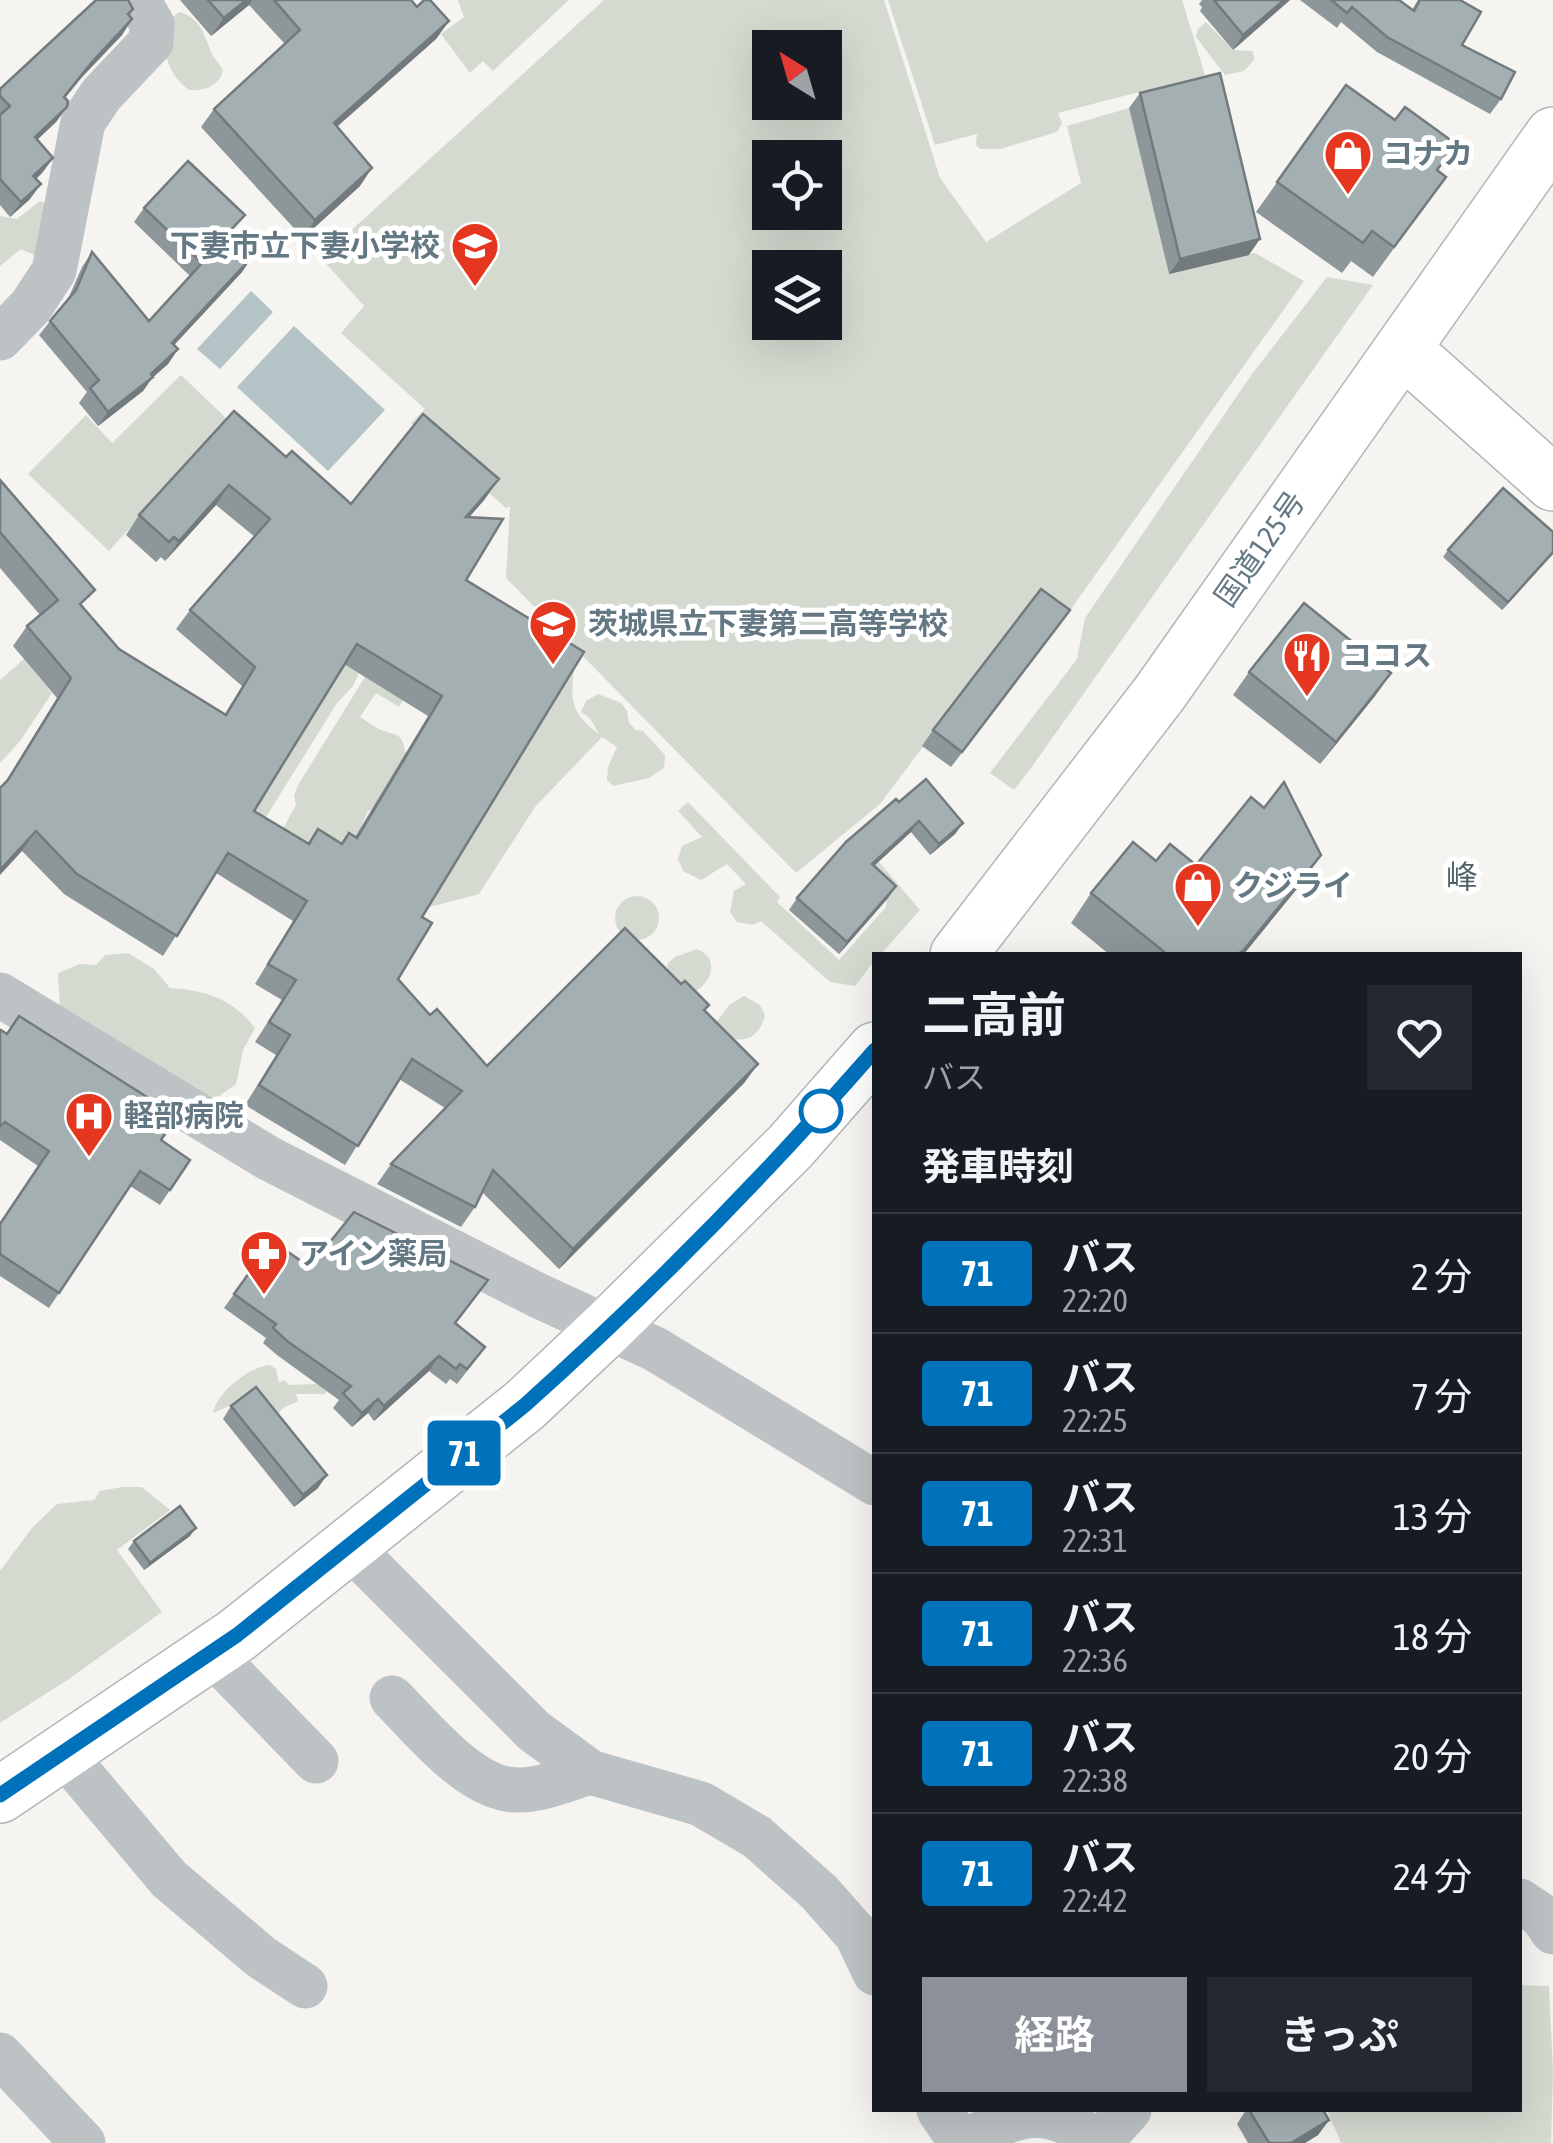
<!DOCTYPE html>
<html lang="ja">
<meta charset="utf-8">
<style>
body{margin:0;font-family:"Asap Condensed","Noto Sans JP",sans-serif;background:#242831;color:#f1f3f6;height:100vh;display:flex;flex-direction:column;font-size:38px;white-space:nowrap}
*{box-sizing:border-box;margin:0}
p{font-size:32px;color:#9ea1a6}
.icon{flex:none;width:55px;height:55px;fill:none;stroke:currentColor;stroke-width:2;stroke-linecap:round;stroke-linejoin:round}
.map{position:relative;flex:1;overflow:hidden}
.details{position:absolute;left:872px;top:952px;width:650px;height:1160px;display:flex;flex-direction:column;background:#171b24;border-radius:0px;box-shadow:0 10px 40px #0002}
.details>*{flex:none}
.badge{padding:0 20px;border-radius:8px;font-size:35px;line-height:65px}
.needle{width:65px;rotate:323deg}
.tools{position:absolute;left:752px;top:30px;display:grid;gap:20px}
.tools a{display:grid;place-items:center;width:90px;height:90px;border-radius:0px;background:#171b24;box-shadow:0 10px 40px #0002;font-size:50px}
.map>.badge{position:absolute;translate:-50% -50%;box-shadow:0 0 0 5px #fff}
h2{padding:0 50px;font-size:38px;line-height:90px}
.round{display:grid;place-items:center;flex:none;width:105px;height:105px;border-radius:0px;background:#242831}
.head{display:flex;align-items:center;justify-content:space-between;height:170px;padding:0 50px}
h1{font-size:48px;font-weight:700;line-height:75px}
.button{display:flex;gap:20px;margin-top:auto;padding:20px 50px}
.button a{flex:1;height:115px;border-radius:0px;background:#8c9099;color:#fff;font-size:40px;font-weight:700;line-height:115px;text-align:center}
.button a+a{background:#242831;color:#f1f3f6}
ul{padding:0;list-style:none}
li{display:flex;align-items:center;gap:30px;height:120px;padding:0 50px;border-top:2px solid #363941}
li div{flex:1}
li b{display:block;font-size:38px}
li em{font-style:normal}
li .badge{min-width:110px;font-weight:700;text-align:center}
.map>svg:first-child{display:block}
.green{fill:#d4dad0;fill-rule:evenodd}
.water{fill:#b4c3c5}
.lines{fill:none;stroke-linecap:round;stroke-linejoin:round}
.major-casing{stroke:#afb5b8;stroke-width:58}
.highway-casing{stroke:#b1b6b8;stroke-width:58}
.minor{stroke:#bdc3c5;stroke-width:45}
.major{stroke:#fff;stroke-width:55}
.highway{stroke:#fff;stroke-width:55}
.wall{fill:#8d9699;fill-rule:evenodd}
.shaded-wall{fill:#737a7d}
.building{fill:#a4afb2;stroke:#737a7d;stroke-width:2.5;fill-rule:evenodd}
.line-casing{stroke:#fff;stroke-width:22}
.line{stroke:#0072bc;stroke-width:15}
.stop-dot{fill:#fff;stroke:#0072bc;stroke-width:5}
.labels{text-anchor:middle;stroke-width:10;stroke-linejoin:round;paint-order:stroke}
.poi-label{font-size:30px;font-weight:bold;fill:#637882;stroke:#fff;text-anchor:start}
.street-label{font-size:30px;fill:#637882;stroke:#fff}
.neighbourhood-label{font-size:32px;fill:#516067;stroke:#fff}
</style>
<div class="map">
<svg width="1553" height="2143" viewBox="0 0 1553 2143">
<rect width="100%" height="100%" fill="#f5f4f0"/>
<g class="green">
<path d="M458 0H569L493 71 483 61 470 73 441 34 464 17Z"/>
<path d="M604 0H884L940 178 986 242 1081 183 1067 126 1129 108 1169 274 1255 253 1304 281 1059 626 1030 605 880 804 796 873 506 578 510 506 506 508 411 423 425 409 341 333 364 306 321 258ZM770 48H825V102H770ZM770 158H825V212H770ZM770 268H825V322H770Z"/>
<path d="M888 0H1182L1205 75 1058 113 1062 123 1057 132 1000 149H980L976 145 977 134 935 145Z"/>
<path d="M180 12C201 20 202 30 210 49 212 56 219 63 223 70 219 87 204 91 189 90 165 72 162 48 167 20Z"/>
<path d="M1206 22 1233 50 1252 51 1255 59 1244 71 1225 75 1196 37 1198 29Z"/>
<path d="M40 201 48 204 40 258 21 249 0 266V216L17 219Z"/>
<path d="M1327 277 1373 285 1031 768 1014 790 990 773 1077 659 1085 618 1252 374Z"/>
<path d="M181 375 227 419 109 551 28 474 86 415 112 443Z"/>
<path d="M24 659 52 693 20 741 0 763V680Z"/>
<path d="M343 663 359 673 353 686 337 703 263 822 227 853Z"/>
<path d="M574 666C571 701 569 711 599 734L590 718 581 712 586 701 598 694 621 703 627 711 629 723 636 730 643 731 665 755 664 768 649 778 613 786 607 780 608 767 617 747 602 737 535 807 479 894 426 908Z"/>
<path d="M365 677 403 700 399 707 376 693 360 717C367 721 376 729 384 731 402 737 401 734 406 754L375 808 368 811 349 853 272 849 296 805 294 796 298 785Z"/>
<path d="M688 802 780 897 777 902 839 960 886 907 887 898 858 872 879 862 920 910 880 955H875V960L855 986 830 982 761 921 753 925 737 922 730 912 734 891 746 884 727 864 701 880 683 871 678 859 682 846 702 837 678 811Z"/>
<circle cx="637" cy="918" r="22"/>
<path d="M697 949C719 958 713 980 696 991L683 989 667 974 668 963 675 957Z"/>
<path d="M128 953 154 969 170 988C205 990 233 999 255 1028L243 1050 236 1084 219 1096 208 1098 60 1007 58 973 80 964 96 965 105 955Z"/>
<path d="M744 996 760 1005 765 1015C760 1036 747 1043 727 1038L716 1023 729 1005Z"/>
<path d="M270 1365 276 1369 279 1383 284 1380 289 1385 317 1384 327 1391 325 1394H296L298 1401 283 1408 275 1417 229 1406 213 1413C216 1393 250 1366 270 1365Z"/>
<path d="M122 1487H142L170 1510 117 1550 162 1612 69 1679 0 1723V1571L32 1528 57 1504 94 1500 100 1491Z"/>
<path d="M1520 1985 1549 1986 1553 2071 1551 2143H1341L1327 2110H1520Z"/>
</g>
<g class="water">
<path d="M251 291 273 312 220 369 197 349Z"/>
<path d="M294 326 385 410 328 471 237 387Z"/>
</g>
<g class="lines">
<g class="major-casing">
<path id="major" d="M1403 349 1553 483"/>
</g>
<g class="highway-casing">
<g id="highway">
<path d="M958 955 1159 694 1553 135"/>
<path d="M0 1795 237 1635 525 1405 608 1327 790 1147 875 1050"/>
</g>
</g>
<g class="minor">
<path d="M0 338 31 306 54 271 83 122 101 95 151 42 152 24 138 0"/>
<path d="M0 995 268 1158 539 1296 655 1349 875 1483"/>
<path d="M349 1546 534 1731 590 1772 701 1804 757 1837 819 1892 857 1935 875 1973"/>
<path d="M211 1653 316 1761"/>
<path d="M392 1698C421 1727 465 1782 507 1789 535 1794 564 1780 590 1772"/>
<path d="M63 1753 169 1879 261 1957 305 1986"/>
<path d="M1520 1901 1542 1916 1553 1932"/>
<path d="M0 2055 83 2143"/>
<path d="M939 2110 961 2143"/>
<path d="M965 2143C1013 2113 1050 2100 1096 2143"/>
<path d="M1106 2143 1110 2131 1129 2110"/>
</g>
<use href="#major" class="major"/>
<use href="#highway" class="highway"/>
</g>
<g class="wall">
<path d="M180 0H411L417 7 449 21 436 39 337 126 360 186 303 238 201 127 214 109 285 44 249 5 211 36Z"/>
<path d="M1202 0H1290L1233 50 1200 11 1202 7 1199 4Z"/>
<path d="M1300 0H1399L1412 10 1418 0H1460L1462 45 1501 99 1490 114 1377 52 1341 22 1337 28Z"/>
<path d="M128 15 132 19 122 35 82 77 65 98 67 107 56 122 37 140 53 158 42 173 36 179 30 199 10 217 0 205V89Z"/>
<path d="M1346 85 1437 170 1446 177 1373 277 1351 261 1342 273 1256 212Z"/>
<path d="M1140 93 1249 255 1169 274 1129 108Z"/>
<path d="M144 208 235 230 229 236 252 257 242 272 174 345 178 349 168 364 152 378 143 391 98 426 79 403 87 392 39 335 68 299 82 267 92 252 149 321 190 276 134 222Z"/>
<path d="M286 457 351 504 485 499 469 517 466 580 422 917 398 979 430 1015 487 1066 704 1011 758 1064 744 1083 559 1269 482 1192 475 1207 461 1227 377 1184 391 1164 445 1108 399 1079 345 1165 245 1105 276 1055 255 1042 282 1000 255 984 293 921 216 873 163 956 64 894 22 851 4 784 57 698 13 646 27 626 40 615 0 568V480L83 607 119 649 225 714 242 686 176 629 190 610 255 537 216 505 165 561 161 557 156 562 126 535 139 515ZM344 664 428 716 355 837 341 843 318 829 308 843 254 811Z"/>
<path d="M1553 532V554L1502 610 1443 557 1448 550Z"/>
<path d="M1059 626 951 767 922 746 933 730Z"/>
<path d="M1249 672 1391 673 1375 696 1320 764 1233 695Z"/>
<path d="M899 802 963 823 955 834 930 855 911 832 874 866 896 886 888 898 839 954 789 910 797 898Z"/>
<path d="M1321 855 1300 885 1243 955H1110L1071 923 1091 893 1156 861 1196 865Z"/>
<path d="M0 1032 190 1160 160 1205 130 1186 49 1308 0 1276V1223L38 1166 0 1140Z"/>
<path d="M272 1241 310 1267 478 1294 455 1324 475 1361 457 1384 450 1379 446 1384 429 1371 374 1421 368 1413 352 1427 333 1408 339 1400 277 1355 263 1343 266 1338 224 1308Z"/>
<path d="M231 1406 318 1488 294 1507 223 1419Z"/>
<path d="M190 1536 144 1570 128 1549 134 1541Z"/>
<path d="M1246 2110H1323L1329 2120 1318 2135 1305 2143H1248L1237 2124Z"/>
</g>
<g class="shaded-wall">
<path d="M246 0H252L249 5 211 36 224 18Z"/>
<path d="M1284 0H1290L1233 50 1243 35Z"/>
<path d="M132 19 122 35 82 77 53 112 92 62Z"/>
<path d="M449 21 436 39 321 141 334 123Z"/>
<path d="M67 107 56 122 24 152 35 137Z"/>
<path d="M53 158 42 173 23 191 33 176Z"/>
<path d="M372 168 360 186 303 238 315 220Z"/>
<path d="M41 184 30 199 10 217 21 202Z"/>
<path d="M1260 239 1249 255 1169 274 1180 259Z"/>
<path d="M252 257 242 272 162 358 172 343Z"/>
<path d="M178 349 168 364 152 378 143 391 98 426 108 412Z"/>
<path d="M499 479 485 499 452 537 466 517Z"/>
<path d="M229 485 216 505 165 561 179 541Z"/>
<path d="M1553 552V554L1502 610 1508 602Z"/>
<path d="M1391 673 1375 696 1320 764 1336 742Z"/>
<path d="M919 821 911 832 864 875 872 864Z"/>
<path d="M963 823 955 834 930 855 939 844Z"/>
<path d="M36 831 22 851 0 875V870Z"/>
<path d="M1321 855 1300 885 1243 955H1235Z"/>
<path d="M896 886 888 898 839 954 847 942Z"/>
<path d="M758 1064 744 1083 559 1269 573 1249Z"/>
<path d="M439 1356 429 1371 374 1421 384 1406Z"/>
<path d="M378 1399 368 1413 352 1427 362 1413Z"/>
<path d="M327 1475 318 1488 294 1507 303 1495Z"/>
<path d="M196 1528 190 1536 144 1570 150 1563Z"/>
<path d="M1329 2120 1318 2135 1305 2143H1291Z"/>
</g>
<g class="building">
<path d="M96 0H128L133 9 128 14 132 19 92 62 64 97 68 101 67 107 35 137 53 158 33 176 41 184 21 202 0 179V115L10 106 0 96V89Z"/>
<path d="M208 0H246L224 18Z"/>
<path d="M274 0H411L417 7 424 0H430L449 21 334 123 372 168 315 220 214 109 300 30Z"/>
<path d="M1214 0H1284L1243 35Z"/>
<path d="M1331 0H1399L1414 11 1420 0H1460L1481 12 1462 45 1515 72 1501 99 1387 37 1352 7 1347 13Z"/>
<path d="M1220 73 1260 239 1180 259 1140 93Z"/>
<path d="M1346 85 1395 120 1405 107 1456 144 1437 170 1446 177 1394 247 1372 231 1363 243 1277 182Z"/>
<path d="M188 161 245 215 227 234 252 257 172 343 178 349 151 374 153 377 108 412 90 388 99 380 50 321 76 290 92 252 149 321 202 263 144 208Z"/>
<path d="M234 411 286 457 292 451 351 504 423 414 499 479 466 517 503 519 466 580 584 652 422 917 432 923 398 979 430 1015 437 1009 487 1066 625 928 681 984 685 981 709 1005 704 1010 758 1064 573 1249 493 1170 475 1207 391 1164 462 1091 412 1059 358 1146 259 1085 290 1035 269 1022 296 980 268 964 307 901 228 853 177 936 77 874 36 831 0 870V788L8 780 71 678 27 626 58 600 0 532V480L95 590 80 604 119 649 226 715 255 667 190 610 270 519 229 485 179 541 174 537 169 542 139 515ZM357 644 442 696 357 838 349 833 342 844 318 829 309 844 254 811Z"/>
<path d="M1503 488 1553 532V552L1508 602 1448 550Z"/>
<path d="M1041 589 1070 610 962 752 933 730Z"/>
<path d="M1304 603 1391 673 1336 742 1249 672Z"/>
<path d="M926 779 963 823 939 844 919 821 872 864 896 886 847 942 797 898 846 842 896 799 899 802Z"/>
<path d="M1284 782 1321 855 1243 951 1235 955H1168L1091 893 1133 842 1156 861 1170 844 1196 865 1251 797 1264 808Z"/>
<path d="M19 1016 177 1116 161 1140 190 1160 170 1190 140 1171 59 1293 0 1254V1224L49 1151 5 1122 0 1126V1032L1 1030 7 1034Z"/>
<path d="M354 1212 488 1280 455 1323 485 1347 467 1369 460 1364 456 1369 439 1356 384 1406 378 1399 362 1413 343 1393 351 1386 287 1341 273 1328 276 1324 234 1294 272 1241 310 1267Z"/>
<path d="M256 1387 327 1475 303 1495 231 1406Z"/>
<path d="M180 1506 196 1528 150 1563 134 1541Z"/>
<path d="M1249 2110H1323L1329 2120 1291 2143H1269Z"/>
</g>
<g class="lines">
<g class="line-casing">
<path id="line" d="M0 1795 237 1635 525 1405C649 1294 766 1175 875 1050"/>
</g>
<use href="#line" class="line"/>
</g>
<defs>
<g id="shop-pin" transform="scale(2.5)"><path d="M0 17L-7.5 6A9.5 9.5 0 1 1 7.5 6Z" fill="#e53720" stroke="#fff"/><path d="M-5-2.5h2.3a2.7 3.5 0 0 1 5.4 0H5L5.5 6h-11ZM-1.5-2.5h3a1.5 2.3 0 0 0-3 0Z" fill="#fff"/></g>
<g id="school-pin" transform="scale(2.5)"><path d="M0 17L-7.5 6A9.5 9.5 0 1 1 7.5 6Z" fill="#e53720" stroke="#fff"/><path d="M0-5L7-2L0 1L-7-2ZM-4 1L0 2.5L4 1V4Q0 6-4 4Z" fill="#fff"/></g>
<g id="restaurant-pin" transform="scale(2.5)"><path d="M0 17L-7.5 6A9.5 9.5 0 1 1 7.5 6Z" fill="#e53720" stroke="#fff"/><path d="M-5-6h1v4h1v-4h1v4h1v-4h1v5L-1.5 .5V6h-2V.5L-5-1ZM5-6V6H3V1.5H1.5Q1.5-4 5-6Z" fill="#fff"/></g>
<g id="hospital-pin" transform="scale(2.5)"><path d="M0 17L-7.5 6A9.5 9.5 0 1 1 7.5 6Z" fill="#e53720" stroke="#fff"/><path d="M-5-5h3v3.5h4V-5h3V5h-3V1.5h-4V5h-3Z" fill="#fff"/></g>
<g id="pharmacy-pin" transform="scale(2.5)"><path d="M0 17L-7.5 6A9.5 9.5 0 1 1 7.5 6Z" fill="#e53720" stroke="#fff"/><path d="M-2-6h4v4h4v4h-4v4h-4v-4h-4v-4h4Z" fill="#fff"/></g>
</defs>
<g fill-rule="evenodd">
<use href="#shop-pin" x="1348" y="154"/>
<use href="#school-pin" x="475" y="246"/>
<use href="#school-pin" x="553" y="624"/>
<use href="#restaurant-pin" x="1307" y="656"/>
<use href="#shop-pin" x="1198" y="886"/>
<use href="#hospital-pin" x="89" y="1116"/>
<use href="#pharmacy-pin" x="264" y="1254"/>
</g>
<circle class="stop-dot" cx="821" cy="1111" r="20"/>
<g class="labels">
<g class="poi-label">
<text x="1383" y="164">コナカ</text>
<text x="440" y="256" text-anchor="end">下妻市立下妻小学校</text>
<text x="588" y="634">茨城県立下妻第二高等学校</text>
<text x="1342" y="666">ココス</text>
<text x="1233" y="896">クジライ</text>
<text x="124" y="1126">軽部病院</text>
<text x="299" y="1264">アイン薬局</text>
</g>
<g class="street-label">
<text transform="translate(1260 549) rotate(-55)" y="10">国道125号</text>
</g>
<g class="neighbourhood-label">
<text x="1462" y="888">峰</text>
</g>
</g>
</svg>
<div class="tools">
<a><svg class="needle" viewBox="-14 -14 28 28"><path d="M0-13l5 13h-10z" fill="#e53935"/><path d="M0 13l5-13h-10z" fill="#9ea1a6"/></svg></a>
<a><svg class="icon" aria-label="locate" viewBox="0 0 24 24"><circle cx="12" cy="12" r="6"/><path d="M12 2v4M12 18v4M2 12h4M18 12h4"/></svg></a>
<a><svg class="icon" aria-label="layers" viewBox="0 0 24 24"><path d="M12 4l9 5-9 5-9-5zM3 14l9 5 9-5"/></svg></a>
</div>
<b class="badge" style="left:464px;top:1453px;background:#0072bc;color:#fff">71</b>
<section class="details">
<div class="head"><div><h1>二高前</h1><p>バス</p></div><a class="round"><svg class="icon" aria-label="heart" viewBox="0 0 24 24"><path d="M12 20l-8-8c-3-5 5-10 8-4 3-6 11-1 8 4z"/></svg></a></div>
<h2>発車時刻</h2>
<ul>
<li><span class="badge" style="background:#0072bc;color:#fff">71</span><div><b>バス</b><p>22:20</p></div><em>2 分</em></li>
<li><span class="badge" style="background:#0072bc;color:#fff">71</span><div><b>バス</b><p>22:25</p></div><em>7 分</em></li>
<li><span class="badge" style="background:#0072bc;color:#fff">71</span><div><b>バス</b><p>22:31</p></div><em>13 分</em></li>
<li><span class="badge" style="background:#0072bc;color:#fff">71</span><div><b>バス</b><p>22:36</p></div><em>18 分</em></li>
<li><span class="badge" style="background:#0072bc;color:#fff">71</span><div><b>バス</b><p>22:38</p></div><em>20 分</em></li>
<li><span class="badge" style="background:#0072bc;color:#fff">71</span><div><b>バス</b><p>22:42</p></div><em>24 分</em></li>
</ul>
<div class="button"><a>経路</a><a>きっぷ</a></div>
</section>
</div>
